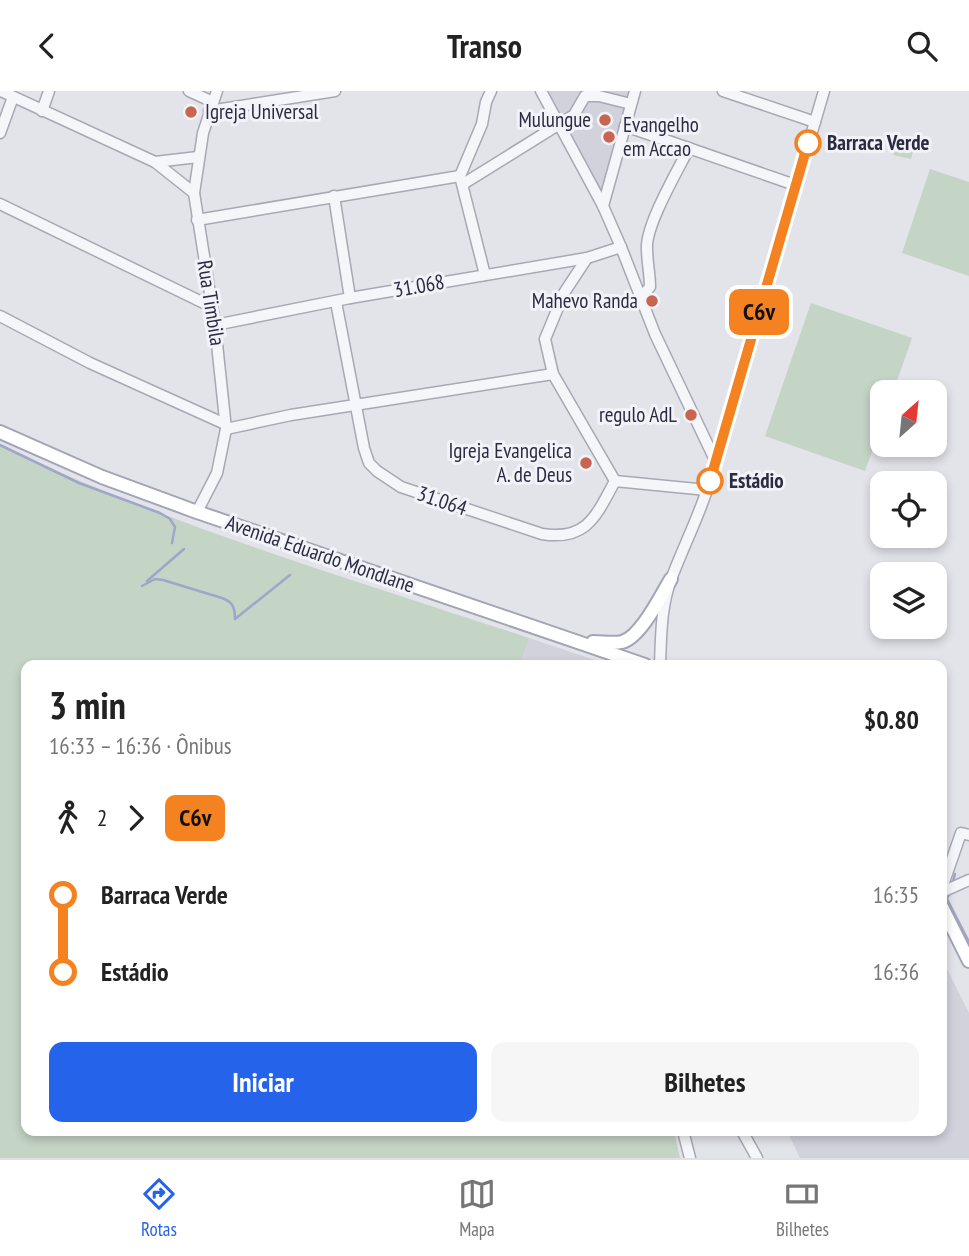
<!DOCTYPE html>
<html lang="pt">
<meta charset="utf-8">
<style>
body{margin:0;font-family:"PT Sans Narrow",sans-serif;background:#f6f6f6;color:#222;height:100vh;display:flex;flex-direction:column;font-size:26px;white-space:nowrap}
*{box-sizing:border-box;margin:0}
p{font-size:23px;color:#767676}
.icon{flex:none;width:38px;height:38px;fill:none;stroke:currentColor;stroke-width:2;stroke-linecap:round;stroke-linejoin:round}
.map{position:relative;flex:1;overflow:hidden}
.side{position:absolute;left:21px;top:569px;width:926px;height:476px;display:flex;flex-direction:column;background:#fff;border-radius:14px;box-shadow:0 4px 10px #0003}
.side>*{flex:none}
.badge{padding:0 14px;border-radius:10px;font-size:24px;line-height:46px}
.needle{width:46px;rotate:27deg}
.fabs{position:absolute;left:870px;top:289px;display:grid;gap:14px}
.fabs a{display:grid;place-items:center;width:77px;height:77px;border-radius:14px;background:#fff;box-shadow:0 4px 10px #0003;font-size:35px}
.map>.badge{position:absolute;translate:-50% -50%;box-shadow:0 0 0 4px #fff}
.legs{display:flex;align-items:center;gap:10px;height:77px;padding:0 28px;font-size:23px}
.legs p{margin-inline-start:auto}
.overview{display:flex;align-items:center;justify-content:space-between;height:119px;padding:0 28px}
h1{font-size:38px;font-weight:700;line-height:52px}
.button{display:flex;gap:14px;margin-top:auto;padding:14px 28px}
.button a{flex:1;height:80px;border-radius:14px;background:#2563eb;color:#fff;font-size:28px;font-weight:700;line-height:80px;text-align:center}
.button a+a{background:#f6f6f6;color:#222}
ul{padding:0 28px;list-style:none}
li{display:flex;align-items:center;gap:24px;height:77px;font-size:26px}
li i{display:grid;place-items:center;width:10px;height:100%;margin:0 9px;background:currentColor}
li i::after{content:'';width:18px;height:18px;margin:-9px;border:5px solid;border-radius:50%;background:#fff}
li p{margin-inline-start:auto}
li:first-child i{background:linear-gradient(#0000 50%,currentColor 0)}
li:last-child i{background:linear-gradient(currentColor 50%,#0000 0)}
header{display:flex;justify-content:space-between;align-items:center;height:91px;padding:0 28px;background:#fff;font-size:32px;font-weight:700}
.menu{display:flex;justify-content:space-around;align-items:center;height:98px;border-top:2px solid #e0e0e0;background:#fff;font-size:19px;color:#767676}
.menu a{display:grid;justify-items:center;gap:4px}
.menu .active{color:#2563eb}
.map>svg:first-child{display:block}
.built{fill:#d1d2dc}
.green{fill:#c4d4c5}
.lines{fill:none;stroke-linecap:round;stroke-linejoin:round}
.stream{stroke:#a0a6c9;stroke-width:2.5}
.minor-casing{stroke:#a8a8b4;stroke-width:13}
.major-casing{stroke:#a3a4b6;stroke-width:16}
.minor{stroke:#f5f6f9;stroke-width:10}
.major{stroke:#fff;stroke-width:12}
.line-1-casing{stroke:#fff;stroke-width:16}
.line-1{stroke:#f58220;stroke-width:10}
.poi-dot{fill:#c9644e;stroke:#f2f3f8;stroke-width:2.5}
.stop-1-dot{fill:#fff;stroke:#f58220;stroke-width:3.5}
.labels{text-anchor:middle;stroke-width:6;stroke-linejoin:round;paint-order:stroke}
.poi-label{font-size:21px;fill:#2b2c42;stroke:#f2f3f8;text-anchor:end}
.stop-label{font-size:21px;font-weight:bold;fill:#2b2c42;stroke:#f2f3f8;text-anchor:start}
.street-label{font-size:21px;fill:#2b2c42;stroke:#f2f3f8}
</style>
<header><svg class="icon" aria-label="back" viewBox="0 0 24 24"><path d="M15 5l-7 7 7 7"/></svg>Transo<svg class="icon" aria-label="search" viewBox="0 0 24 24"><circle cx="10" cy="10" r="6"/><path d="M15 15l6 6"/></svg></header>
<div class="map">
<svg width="969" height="1067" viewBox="0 0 969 1067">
<rect width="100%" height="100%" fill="#e3e3ea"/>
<g class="built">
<path d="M544 0H632L604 100 597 101Z"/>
<path d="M529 547 610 574H520Z"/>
<path d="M942 868 969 922V1067H800L787 1040H942Z"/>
</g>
<g class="green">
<path d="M898 45 916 49 911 68 893 64Z"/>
<path d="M930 78 969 91V185L902 162Z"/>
<path d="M811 212 912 247 893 301H882V333L865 380 765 345Z"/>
<path d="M0 354C169 435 352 488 529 547L520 574H26V1040H674L680 1067H0Z"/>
</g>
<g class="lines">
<g class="stream">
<path d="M0 354 79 392 160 422 170 428 175 436 172 452"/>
<path d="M147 490 184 458"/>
<path d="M142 495 155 488 163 489 222 507C233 511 235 517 235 528"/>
<path d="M235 528 290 484"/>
<path d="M952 794 955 783"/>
<path d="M950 800 947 808 969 851"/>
</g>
<g class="minor-casing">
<g id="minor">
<path d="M1 0 155 71 194 102"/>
<path d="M189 0 213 11"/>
<path d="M541 0 603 115 621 156 655 243 715 369"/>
<path d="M723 0 815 31"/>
<path d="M42 20 49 0"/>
<path d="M209 20 335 0"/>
<path d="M625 35 795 94"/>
<path d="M0 42 13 6"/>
<path d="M155 71 198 66"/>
<path d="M463 93 574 24 585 5H599L631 13"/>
<path d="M334 105 350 207"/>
<path d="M0 113 212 216"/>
<path d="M603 115 635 0"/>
<path d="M197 129 460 85"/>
<path d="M587 167 564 202 545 248 553 283 615 390"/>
<path d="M485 184 460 85 482 33 486 11 491 0"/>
<path d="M641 206 650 196C650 183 647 171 647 158 645 135 678 79 689 57"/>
<path d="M336 211 364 357 369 372 377 380 401 396 542 443C587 450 596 425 615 390"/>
<path d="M0 225 90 272 225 333"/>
<path d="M215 234 350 207 587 167 621 156"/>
<path d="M226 338 291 324 553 283"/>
<path d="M615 390 707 399"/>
<path d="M197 421 217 382 226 338 215 234 194 102 203 42 217 0"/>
<path d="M660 574C661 545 661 513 672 486 683 457 697 429 707 399L824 0"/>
<path d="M942 797 961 742 969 744"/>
<path d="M942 801 969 789"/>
<path d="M683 1040 690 1067"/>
<path d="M742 1040 757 1067"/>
</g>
</g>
<g class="major-casing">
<g id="major">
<path d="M0 341 102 386 197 421 645 574"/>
<path d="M593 551C603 551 613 553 622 551 641 546 661 504 671 488"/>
<path d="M942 816 969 870"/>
</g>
</g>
<use href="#minor" class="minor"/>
<use href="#major" class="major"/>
</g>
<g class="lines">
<g class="line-1-casing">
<path id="line-1" d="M710 390 808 52"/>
</g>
<use href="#line-1" class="line-1"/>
</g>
<g class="poi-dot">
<circle cx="191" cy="21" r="7"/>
<circle cx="605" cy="29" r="7"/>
<circle cx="609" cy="46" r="7"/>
<circle cx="652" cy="210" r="7"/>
<circle cx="691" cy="324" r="7"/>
<circle cx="586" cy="372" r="7"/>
</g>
<g class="stop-1-dot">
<circle cx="808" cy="52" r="12"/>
<circle cx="710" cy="390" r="12"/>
</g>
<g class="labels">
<g class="poi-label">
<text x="205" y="28" text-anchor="start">Igreja Universal</text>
<text x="591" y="36">Mulungue</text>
<text x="623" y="41" text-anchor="start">Evangelho<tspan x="623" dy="24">em Accao</tspan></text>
<text x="638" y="217">Mahevo Randa</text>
<text x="677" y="331">regulo AdL</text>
<text x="572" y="367">Igreja Evangelica<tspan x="572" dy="24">A. de Deus</tspan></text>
</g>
<g class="stop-label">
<text x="827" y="59">Barraca Verde</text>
<text x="729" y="397">Estádio</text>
</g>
<g class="street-label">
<text transform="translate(419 195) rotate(-10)" y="7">31.068</text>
<text transform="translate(211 212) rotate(81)" y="7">Rua Timbila</text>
<text transform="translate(442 410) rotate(19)" y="7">31.064</text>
<text transform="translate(320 463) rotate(19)" y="7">Avenida Eduardo Mondlane</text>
</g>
</g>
</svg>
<div class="fabs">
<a><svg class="needle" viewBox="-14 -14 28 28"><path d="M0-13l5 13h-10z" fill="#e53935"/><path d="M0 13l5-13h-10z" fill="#767676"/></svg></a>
<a><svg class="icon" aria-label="locate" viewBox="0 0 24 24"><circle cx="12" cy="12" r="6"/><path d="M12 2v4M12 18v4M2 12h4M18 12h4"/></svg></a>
<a><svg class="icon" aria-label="layers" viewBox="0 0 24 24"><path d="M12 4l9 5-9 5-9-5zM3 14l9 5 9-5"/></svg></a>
</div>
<b class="badge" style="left:759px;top:221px;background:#f58220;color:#111">C6v</b>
<section class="side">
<div class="overview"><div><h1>3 min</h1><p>16:33 – 16:36 · Ônibus</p></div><b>$0.80</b></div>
<div class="legs"><svg class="icon" aria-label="walk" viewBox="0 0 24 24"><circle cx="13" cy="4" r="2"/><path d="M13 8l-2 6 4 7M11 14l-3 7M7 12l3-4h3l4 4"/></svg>2<svg class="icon" aria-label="forward" viewBox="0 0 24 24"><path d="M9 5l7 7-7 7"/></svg><b class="badge" style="background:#f58220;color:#111">C6v</b></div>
<ul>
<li><i style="color:#f58220"></i><b>Barraca Verde</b><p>16:35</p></li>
<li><i style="color:#f58220"></i><b>Estádio</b><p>16:36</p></li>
</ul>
<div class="button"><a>Iniciar</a><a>Bilhetes</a></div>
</section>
</div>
<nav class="menu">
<a class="active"><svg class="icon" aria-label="directions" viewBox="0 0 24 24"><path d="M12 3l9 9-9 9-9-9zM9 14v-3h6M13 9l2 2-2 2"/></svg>Rotas</a>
<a><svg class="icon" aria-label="map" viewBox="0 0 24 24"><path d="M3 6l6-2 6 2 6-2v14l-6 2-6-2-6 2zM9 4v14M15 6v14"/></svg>Mapa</a>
<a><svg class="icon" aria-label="tickets" viewBox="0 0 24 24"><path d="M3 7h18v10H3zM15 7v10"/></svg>Bilhetes</a>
</nav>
